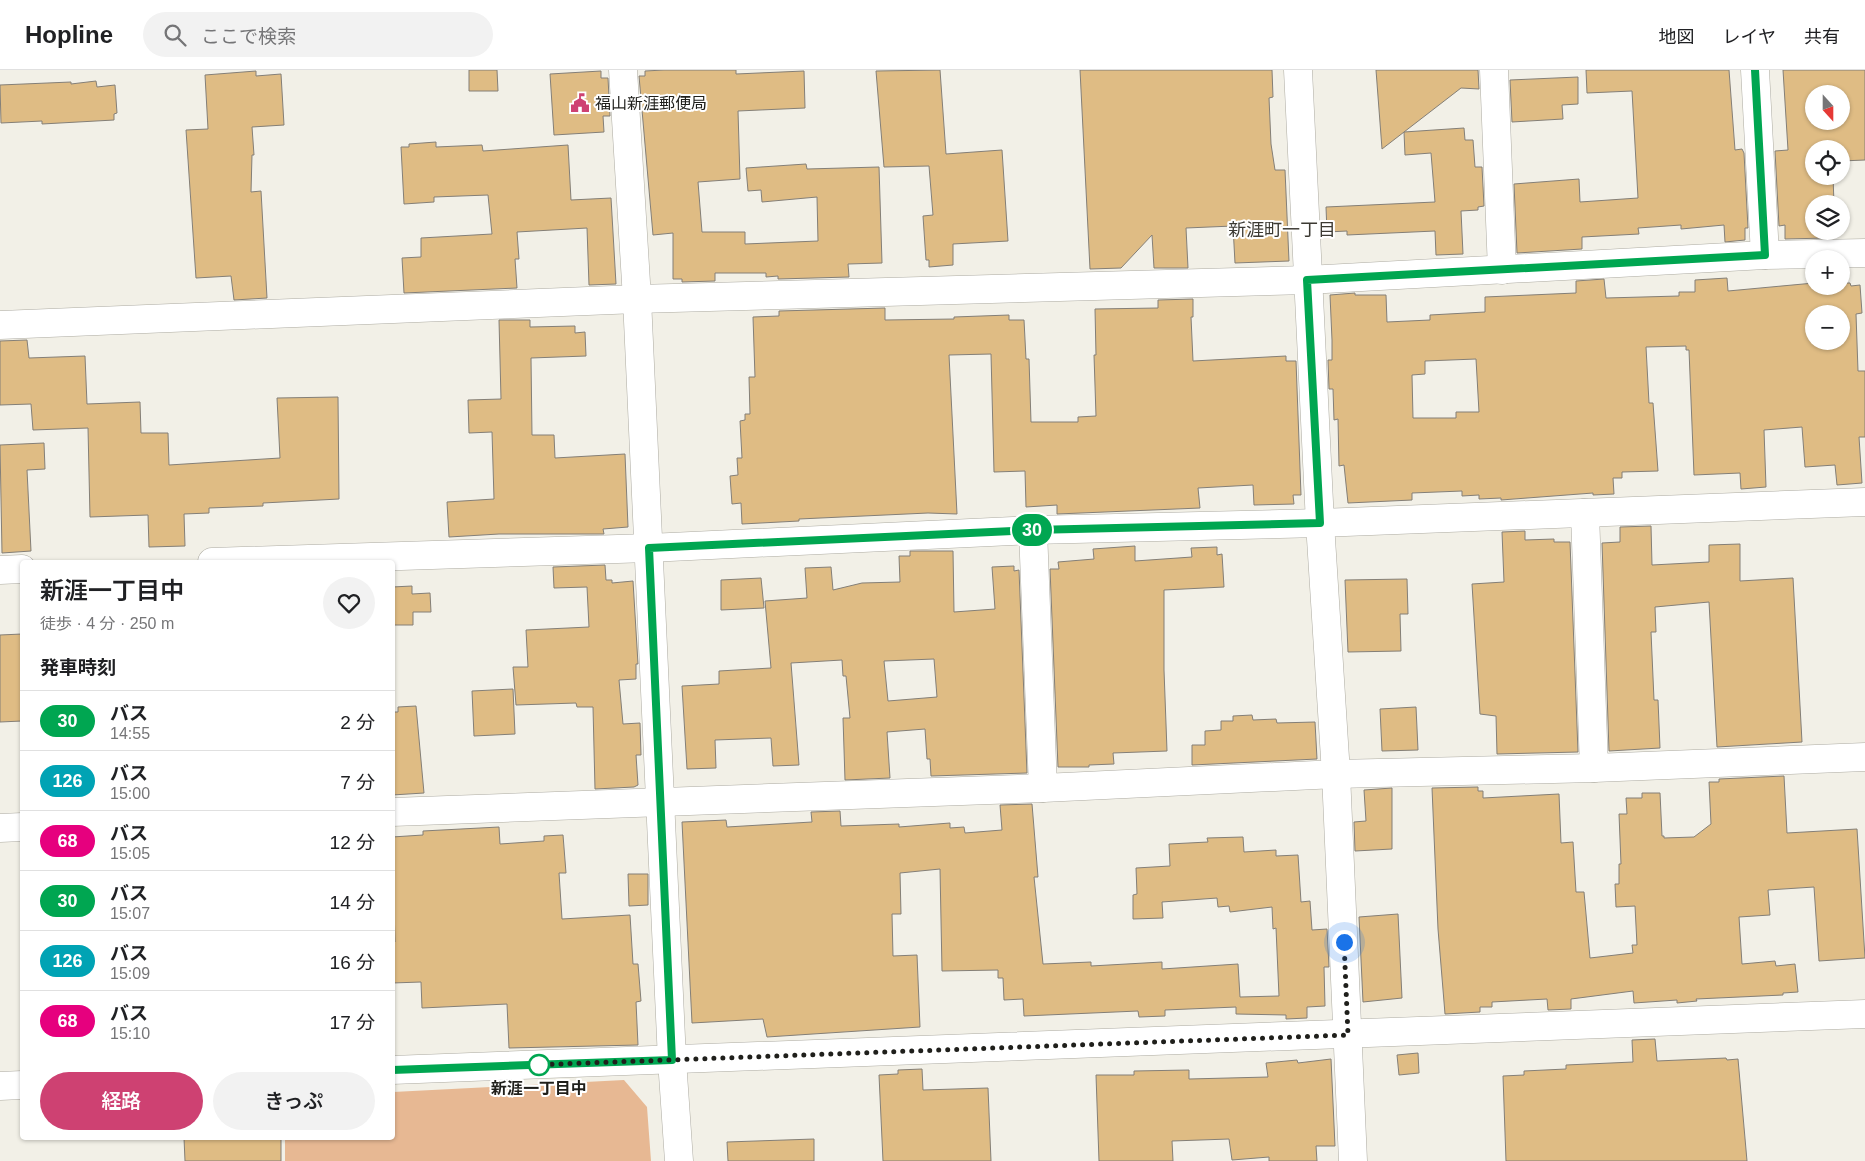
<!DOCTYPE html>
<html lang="ja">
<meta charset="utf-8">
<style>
body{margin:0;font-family:Helvetica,"Noto Sans JP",sans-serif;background:#f2f2f2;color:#202124;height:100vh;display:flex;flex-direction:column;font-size:19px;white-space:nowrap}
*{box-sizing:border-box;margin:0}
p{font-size:16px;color:#757577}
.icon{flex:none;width:28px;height:28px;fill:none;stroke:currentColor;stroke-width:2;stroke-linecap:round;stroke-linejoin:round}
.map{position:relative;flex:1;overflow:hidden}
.details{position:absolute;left:20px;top:490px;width:375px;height:580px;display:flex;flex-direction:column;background:#fff;border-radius:5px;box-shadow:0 1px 4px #0004}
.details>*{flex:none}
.badge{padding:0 10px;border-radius:16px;font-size:18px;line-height:32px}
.needle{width:32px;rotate:159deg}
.buttons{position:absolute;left:1805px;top:15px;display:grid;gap:10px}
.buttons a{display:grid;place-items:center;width:45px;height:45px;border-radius:50%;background:#fff;box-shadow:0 1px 4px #0004;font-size:25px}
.you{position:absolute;width:25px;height:25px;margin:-12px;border:4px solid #fff;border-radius:50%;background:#1a73e8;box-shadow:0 0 0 8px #1a73e833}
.map>.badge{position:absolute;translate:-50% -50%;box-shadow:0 0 0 2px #fff}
h2{padding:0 20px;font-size:19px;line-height:45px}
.round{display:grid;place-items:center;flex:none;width:52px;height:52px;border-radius:26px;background:#f2f2f2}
.head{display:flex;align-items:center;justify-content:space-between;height:85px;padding:0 20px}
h1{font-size:24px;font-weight:600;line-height:38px}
.cta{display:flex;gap:10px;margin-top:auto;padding:10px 20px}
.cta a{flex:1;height:58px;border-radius:30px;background:#ce4172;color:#fff;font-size:20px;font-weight:600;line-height:58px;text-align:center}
.cta a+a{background:#f2f2f2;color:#202124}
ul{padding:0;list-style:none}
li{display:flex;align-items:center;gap:15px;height:60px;padding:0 20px;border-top:1px solid #e0e0e0}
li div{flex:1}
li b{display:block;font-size:19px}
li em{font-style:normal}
li .badge{min-width:55px;font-weight:700;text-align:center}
header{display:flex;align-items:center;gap:30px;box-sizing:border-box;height:70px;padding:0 25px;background:#fff;border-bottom:1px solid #e0e0e0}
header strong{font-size:24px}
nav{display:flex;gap:28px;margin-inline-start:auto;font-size:18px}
.search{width:350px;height:45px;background:#f2f2f2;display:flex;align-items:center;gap:12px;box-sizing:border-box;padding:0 18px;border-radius:28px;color:#757577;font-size:19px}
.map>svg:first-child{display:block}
.green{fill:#e7b893}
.building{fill:#dfbc84;stroke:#847f77;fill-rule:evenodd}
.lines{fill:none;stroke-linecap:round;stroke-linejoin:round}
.minor-casing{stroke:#adaba2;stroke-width:29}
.minor{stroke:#fff;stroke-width:28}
.line-casing{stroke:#fff;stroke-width:11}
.line{stroke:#00a651;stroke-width:8}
.walk{stroke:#1f1f1b;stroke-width:5;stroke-dasharray:0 9}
.stop-dot{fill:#fff;stroke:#00a651;stroke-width:2.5}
.labels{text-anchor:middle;stroke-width:4;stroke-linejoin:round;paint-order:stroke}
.poi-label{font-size:16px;fill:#1f1f1b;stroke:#fff;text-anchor:start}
.stop-label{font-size:16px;font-weight:bold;fill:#1f1f1b;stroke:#fff}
.neighbourhood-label{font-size:18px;fill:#3c3a33;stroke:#fff}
</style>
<header>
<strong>Hopline</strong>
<div class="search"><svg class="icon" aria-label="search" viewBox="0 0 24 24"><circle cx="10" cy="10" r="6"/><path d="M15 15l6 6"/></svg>ここで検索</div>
<nav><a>地図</a><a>レイヤ</a><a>共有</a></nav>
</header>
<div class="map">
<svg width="1865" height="1091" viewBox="0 0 1865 1091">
<rect width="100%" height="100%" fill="#f2f0e7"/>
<path class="green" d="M624 1010 647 1037 651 1091H285V1068H392L393 1022Z"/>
<g class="building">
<path d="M469 0H497L498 21H469Z"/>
<path d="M664 0H736V4L804 1 805 38 738 41 740 109 698 112 702 162H745V174L818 171 817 127 762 132 761 120 748 121 746 98 806 94 807 99 879 97 882 193 848 194 849 207 778 209V206L766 207V203H715V211L682 212V209H673V163L653 165 639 6H645V1Z"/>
<path d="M940 0 946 84 1002 80 1008 171 953 174V195L929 197V190H926L923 146 933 145 929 96 884 97 876 1Z"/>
<path d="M1080 0H1272L1273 27 1269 28 1271 74 1275 100H1285L1289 191 1235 193 1233 156 1186 158 1188 198H1154L1152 165 1121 198 1090 199Z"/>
<path d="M1376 0H1478L1479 19 1461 18 1382 79Z"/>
<path d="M1586 0H1729L1735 80 1742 79 1744 83 1748 158H1745V170L1725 172 1724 155 1681 159V155L1638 158 1639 164 1582 167V179L1517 183 1514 114 1579 109 1580 132 1638 128 1632 21 1587 23Z"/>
<path d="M1783 0H1865V90L1841 91V79H1814V106H1833L1834 134H1814V161H1827V168L1785 169V155L1779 156 1775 81 1788 80ZM1814 24H1841V51H1814Z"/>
<path d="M256 1V6L281 4 284 55 252 57 254 85H252L251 122 261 121 267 228 234 230 231 206 196 208 186 60 208 59 205 5Z"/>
<path d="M601 1V8H608L610 46H603L604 62 554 65 550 4Z"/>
<path d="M1578 7V34L1562 35 1563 49 1512 52 1510 10Z"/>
<path d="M96 11 97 17 115 15 117 43 114 44V50L42 54V51L1 53 0 15 71 12V14Z"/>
<path d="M1464 58 1465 70H1473L1475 97H1482L1484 136 1478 137V140L1461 141 1463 184 1436 185 1435 161 1347 165V161L1327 162 1326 137 1435 132 1431 83 1405 85 1404 62Z"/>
<path d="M436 72V77L482 75 483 81 568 75 571 130 611 128 616 214 589 215 587 158 517 162 519 189H515L517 218 404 223 402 188 421 187V168L492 164 488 125 434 127V132L404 134 401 77H409V74Z"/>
<path d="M1727 208 1728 221 1814 213V216H1841V213H1850L1851 216 1860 215 1862 243 1856 244 1858 301H1865V367H1859L1862 413 1837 415 1835 395 1805 397 1802 357 1764 360 1766 417 1741 419 1740 403 1694 405 1689 280H1686V276L1646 277 1649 333H1653L1658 401 1622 402V408H1613L1614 424 1593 425V423L1501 430V428L1479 429V425L1462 426V421L1412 423V430L1348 433 1344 395 1339 396 1338 349 1334 350 1333 319H1329L1328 290H1332V270L1330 225 1355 223V225H1386L1387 252 1430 250V245L1485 242V227L1576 223V211L1604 209 1606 228 1679 226V222H1695V210ZM1814 244H1841V271H1814ZM1476 289 1479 342H1456V348H1413L1412 305 1425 304V291Z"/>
<path d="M1193 229V247H1191L1193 291 1286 286V291H1296L1301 425H1293L1294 434 1254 435 1253 415 1198 418 1200 438 1057 444V435L1026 437 1025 401 994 402 991 284 949 285 957 444 928 443 799 449V451L742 454 741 433 732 434 730 406 738 405 737 388H742L740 351 745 350V344H750L749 307H755L753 247 779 246V241L885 238V250L954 249V247L1009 245V250H1024L1026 289H1029L1031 352H1078V347L1096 346 1094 285H1096L1095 239 1158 238V230Z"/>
<path d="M499 250H530V257L575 256V263L585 262 586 286 531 288 532 365H554L555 388 625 384 628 457 603 459 604 464H499L449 467 447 432 494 429 492 362 469 363 468 330 501 329Z"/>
<path d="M27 270 29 288 85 286 87 334 140 332 141 363H168L169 395 280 388 277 328 338 327 339 429 263 433V436L209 438V443L184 444 185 476 149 477 148 445 90 447 88 358 33 360 31 334 0 335V271Z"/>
<path d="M44 373 45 399 27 400 31 481 2 483 0 375Z"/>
<path d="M1651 456 1652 495 1709 492V475L1740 474V511L1793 508 1802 672 1717 677 1709 532 1655 537 1656 562H1651L1654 630H1658L1660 678 1609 681 1602 473 1620 472V457Z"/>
<path d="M1525 461V470L1554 469V472H1570L1578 682 1497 684 1496 646 1480 644 1472 514 1504 512 1502 462Z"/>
<path d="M1135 476V491L1192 487 1191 478 1217 477V485L1222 484 1224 517 1164 520V600L1167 681 1113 683 1114 694 1089 695V697H1058L1050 499H1059L1058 492 1094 489 1093 479Z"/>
<path d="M910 481H953L954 542 995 539 992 497 1014 496V501L1019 500 1027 703 931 706 930 689H927L925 659 887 662 890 708 845 710 843 648H850L846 606H843L842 590 791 593 799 695 773 696 771 668 715 670 716 698 687 699 682 616 719 614V601L771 598 765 531 807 528 805 498 831 497 833 520 862 513 900 512 899 486H910ZM934 589 937 627 888 631 884 591Z"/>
<path d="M605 495 606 510H612V513L633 511 638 594H636V609L619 610 623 654 640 653 641 685H636L638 715 634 717 595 719 593 637H577L576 633 516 635 513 597H528L526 560 589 557 587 517 554 518 553 497Z"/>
<path d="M761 508 764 538 721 540V510Z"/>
<path d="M1407 509 1408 544H1400L1401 581 1348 582 1345 510Z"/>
<path d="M412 516V524L430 523 431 542H413V555H392V517Z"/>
<path d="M22 564V651L0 652V565Z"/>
<path d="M513 619 515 664 474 666 472 621Z"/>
<path d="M416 636 424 723 392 725V642H398V637Z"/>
<path d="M1416 637 1418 680 1382 681 1380 639Z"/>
<path d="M1252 645 1253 650 1276 649 1277 653 1315 652 1317 689 1192 695V675H1205V661L1221 660V651H1233V646Z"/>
<path d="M1784 706 1787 763 1857 759 1865 888 1819 891 1814 817 1768 820 1770 845 1739 847 1742 894 1775 891 1776 896 1795 894 1798 922 1783 923V925L1696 929 1697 931 1677 933V930L1634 933 1633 921 1571 929V939L1548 940 1547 929 1492 932V937H1480V942L1445 944 1438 859 1432 718 1478 717V721H1483V728L1559 724 1561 773 1573 772 1576 822H1584L1590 888 1633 883 1632 875H1637L1635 836 1616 837 1615 814H1619V794H1621L1619 744H1627L1626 728H1642V723H1660L1662 766H1664V768L1694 767 1711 754 1709 712H1719V709Z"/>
<path d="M1392 718V779L1355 781 1354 752 1366 751 1364 720Z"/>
<path d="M1032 734 1038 807H1034L1043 894 1091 892V896L1162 892V899L1238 894 1240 927 1279 926 1276 858 1273 859 1272 837 1230 842 1229 836 1218 837 1217 828 1162 832 1163 848 1133 849V825L1137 824 1136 798 1170 796 1169 774 1208 772 1207 768 1243 767 1244 782 1276 780V786L1298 785 1301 832 1310 831 1312 860 1327 859 1329 897H1324L1325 936 1307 937V948L1286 949V945L1236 944V937L1165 940V946L1139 947 1138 941 1024 946 1023 929 1004 930 1003 908H998V900L942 901 940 799 900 803 901 844H892L893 886 917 885 920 957 767 967 763 949 692 953 682 752 726 750 727 757 812 752 811 742 840 741 841 756 899 754V757L950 753V758L964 757 965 763 1002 760 1000 735Z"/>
<path d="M499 757 500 774 544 771V766L563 765 566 803H559L562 849 630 845 633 894H638L641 931 636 932 638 975 509 978 507 934 422 938 421 912 392 913V872H395L392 767 423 765V761Z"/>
<path d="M628 804H648V835L629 836Z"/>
<path d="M1398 844 1402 928 1363 932 1359 847Z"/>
<path d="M1655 969 1657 991 1726 988 1727 990 1738 989 1747 1091H1506L1503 1006 1524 1005V1001L1566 999V995L1633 992 1632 970Z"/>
<path d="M1418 983 1419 1003 1399 1005 1397 985Z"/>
<path d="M1331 989 1335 1076H1316L1317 1091H1269V1087L1232 1090 1229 1069 1172 1071 1173 1091H1099L1096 1005H1134V1001L1189 1000V1009L1268 1007 1266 993 1297 990 1298 993Z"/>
<path d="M922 999 923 1020 988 1018 991 1091H883L879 1005 898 1004V1000Z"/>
<path d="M184 1068H281V1091H185Z"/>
<path d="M814 1069V1091H728L727 1072Z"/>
</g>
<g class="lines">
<g class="minor-casing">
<g id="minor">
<path d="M623 0 637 229 672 990 679 1091"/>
<path d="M1298 0 1320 453 1336 704 1353 1091"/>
<path d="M1494 0 1502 200"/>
<path d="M1755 0 1765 185"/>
<path d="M0 255 637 229 1307 210 1765 185 1865 183"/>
<path d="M1585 443 1594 698"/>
<path d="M1033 460 1043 718"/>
<path d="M212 492 649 478 1033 460 1320 453 1865 432"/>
<path d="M0 500 22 499"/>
<path d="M392 742 1043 718 1336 704 1594 698 1865 687"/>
<path d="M0 758 22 757"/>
<path d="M392 1000 1865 944"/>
<path d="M0 1016 22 1015"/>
</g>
</g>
<use href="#minor" class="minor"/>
</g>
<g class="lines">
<g class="line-casing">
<path id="line" d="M392 1000 672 990 649 478 1033 460 1320 453 1307 210 1765 185 1755 0"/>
</g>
<use href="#line" class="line"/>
<path class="walk" d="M539 995H532L1348 965 1344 872"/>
</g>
<defs>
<g id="civic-bare" transform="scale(1.5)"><path d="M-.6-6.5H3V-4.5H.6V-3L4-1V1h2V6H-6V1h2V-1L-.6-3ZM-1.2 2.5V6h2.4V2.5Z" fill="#ce4172" stroke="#fff" stroke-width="2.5" paint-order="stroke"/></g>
</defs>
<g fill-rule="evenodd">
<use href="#civic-bare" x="580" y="33"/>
</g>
<circle class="stop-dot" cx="539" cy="995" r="10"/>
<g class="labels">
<g class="poi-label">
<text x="595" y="39">福山新涯郵便局</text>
</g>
<g class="stop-label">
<text x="539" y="1024">新涯一丁目中</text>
</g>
<g class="neighbourhood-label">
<text x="1282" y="166">新涯町一丁目</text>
</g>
</g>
</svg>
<div class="buttons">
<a><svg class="needle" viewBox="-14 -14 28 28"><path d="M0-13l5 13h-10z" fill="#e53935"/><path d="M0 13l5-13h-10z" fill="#757577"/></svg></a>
<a><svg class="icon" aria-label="locate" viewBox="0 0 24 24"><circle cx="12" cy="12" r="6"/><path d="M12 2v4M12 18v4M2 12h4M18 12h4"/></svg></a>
<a><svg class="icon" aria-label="layers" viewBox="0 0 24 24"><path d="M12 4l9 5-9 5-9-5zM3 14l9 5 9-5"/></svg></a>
<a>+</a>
<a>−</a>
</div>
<div class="you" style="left:1344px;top:872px"></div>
<b class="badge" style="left:1032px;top:460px;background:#00a651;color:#fff">30</b>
<section class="details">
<div class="head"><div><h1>新涯一丁目中</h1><p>徒歩 · 4 分 · 250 m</p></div><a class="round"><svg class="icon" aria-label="heart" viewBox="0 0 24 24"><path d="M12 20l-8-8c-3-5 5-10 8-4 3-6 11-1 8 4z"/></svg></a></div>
<h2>発車時刻</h2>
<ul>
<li><span class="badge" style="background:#00a651;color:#fff">30</span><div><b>バス</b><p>14:55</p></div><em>2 分</em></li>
<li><span class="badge" style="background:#00a3b4;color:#fff">126</span><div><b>バス</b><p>15:00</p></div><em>7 分</em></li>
<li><span class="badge" style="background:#e6007e;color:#fff">68</span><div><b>バス</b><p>15:05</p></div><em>12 分</em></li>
<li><span class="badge" style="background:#00a651;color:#fff">30</span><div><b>バス</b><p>15:07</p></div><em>14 分</em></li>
<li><span class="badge" style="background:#00a3b4;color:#fff">126</span><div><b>バス</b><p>15:09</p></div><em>16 分</em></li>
<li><span class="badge" style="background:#e6007e;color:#fff">68</span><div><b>バス</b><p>15:10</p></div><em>17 分</em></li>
</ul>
<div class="cta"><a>経路</a><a>きっぷ</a></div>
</section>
</div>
